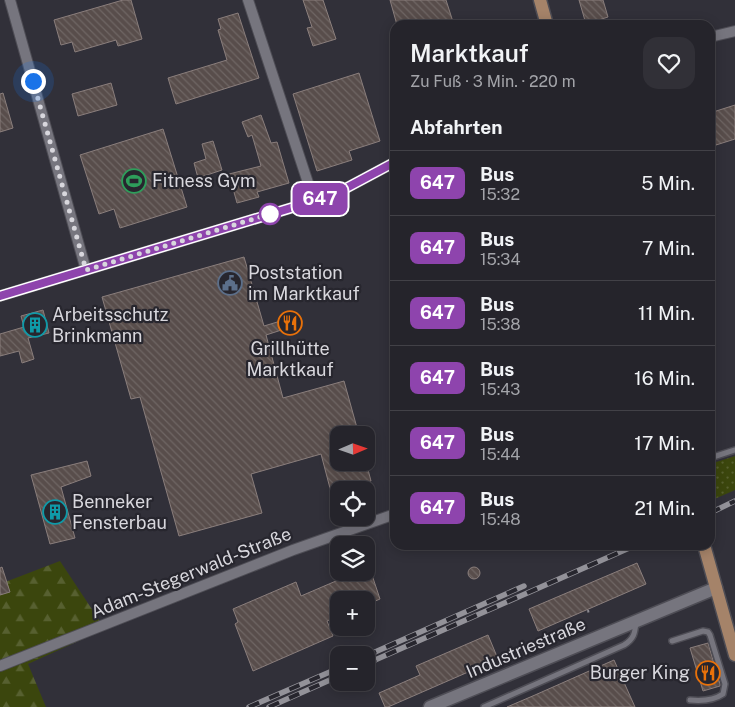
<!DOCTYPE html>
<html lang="de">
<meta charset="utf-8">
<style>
body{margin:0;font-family:"Public Sans",sans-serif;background:#313037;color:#f1f3f6;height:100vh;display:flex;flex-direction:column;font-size:19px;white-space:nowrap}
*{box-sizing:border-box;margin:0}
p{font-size:16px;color:#a3a4a9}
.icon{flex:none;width:28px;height:28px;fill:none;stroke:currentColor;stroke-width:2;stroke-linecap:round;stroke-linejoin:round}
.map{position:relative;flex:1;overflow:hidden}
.side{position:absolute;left:390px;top:20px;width:325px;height:530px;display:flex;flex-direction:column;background:#25242b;border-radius:15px;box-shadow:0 2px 12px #0003,0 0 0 1px #424147}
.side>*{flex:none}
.badge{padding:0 10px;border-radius:8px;font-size:18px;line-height:32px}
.needle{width:32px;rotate:88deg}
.tools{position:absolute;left:330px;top:426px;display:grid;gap:10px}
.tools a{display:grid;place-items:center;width:45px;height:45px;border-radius:10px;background:#25242b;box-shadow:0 2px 12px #0003,0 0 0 1px #424147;font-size:25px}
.you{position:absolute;width:25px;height:25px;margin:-12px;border:4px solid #fff;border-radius:50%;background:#1a73e8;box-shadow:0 0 0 8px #1a73e833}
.map>.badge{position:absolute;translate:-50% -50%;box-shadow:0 0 0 2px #fff}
h2{padding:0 20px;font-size:19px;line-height:45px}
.round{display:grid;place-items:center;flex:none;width:52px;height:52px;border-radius:15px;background:#313037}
.head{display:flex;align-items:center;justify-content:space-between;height:85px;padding:0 20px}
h1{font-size:24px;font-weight:600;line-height:38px}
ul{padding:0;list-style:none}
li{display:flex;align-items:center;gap:15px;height:65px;padding:0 20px;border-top:1px solid #424147}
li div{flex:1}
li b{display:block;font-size:19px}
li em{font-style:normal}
li .badge{min-width:55px;font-weight:700;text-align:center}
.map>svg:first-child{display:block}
.grass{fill:url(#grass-dots)}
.forest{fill:url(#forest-firs)}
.building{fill:url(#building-back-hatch);stroke:#8a7e7c}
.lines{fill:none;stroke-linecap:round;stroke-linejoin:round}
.service-casing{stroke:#4e4d55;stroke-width:8}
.minor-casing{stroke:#4e4d55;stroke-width:12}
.tertiary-casing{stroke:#4e4d55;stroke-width:15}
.primary-casing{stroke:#4e4d55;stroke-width:15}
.path{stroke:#8c8b92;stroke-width:2;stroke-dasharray:2.5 4;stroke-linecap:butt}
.service{stroke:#76757e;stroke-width:5}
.minor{stroke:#76757e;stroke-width:10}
.tertiary{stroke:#76757e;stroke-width:12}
.primary{stroke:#a58369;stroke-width:12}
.rail-casing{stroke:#939299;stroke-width:5.5}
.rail{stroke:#27262e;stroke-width:4;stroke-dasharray:11;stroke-linecap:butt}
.line-casing{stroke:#fff;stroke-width:11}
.line{stroke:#8e44ad;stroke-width:8}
.walk{stroke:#d8d7dd;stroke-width:5;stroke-dasharray:0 9}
.stop-dot{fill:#fff;stroke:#8e44ad;stroke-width:2.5}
.labels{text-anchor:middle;stroke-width:4.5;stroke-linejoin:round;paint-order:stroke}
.poi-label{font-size:18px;fill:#d8d7dd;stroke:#27262e;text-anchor:start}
.street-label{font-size:18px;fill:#d8d7dd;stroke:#27262e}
</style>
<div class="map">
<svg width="735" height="707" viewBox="0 0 735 707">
<defs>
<pattern id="grass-dots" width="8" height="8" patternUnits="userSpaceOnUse" patternTransform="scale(1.25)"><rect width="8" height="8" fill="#3b460d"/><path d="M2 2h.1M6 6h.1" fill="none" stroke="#576030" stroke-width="1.8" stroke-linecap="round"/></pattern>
<pattern id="forest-firs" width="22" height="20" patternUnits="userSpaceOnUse" patternTransform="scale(1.25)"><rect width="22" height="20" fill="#3b460d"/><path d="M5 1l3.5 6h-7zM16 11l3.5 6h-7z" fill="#576030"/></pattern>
<pattern id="building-back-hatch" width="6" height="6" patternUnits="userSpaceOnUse" patternTransform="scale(1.25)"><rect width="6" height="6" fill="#584d4b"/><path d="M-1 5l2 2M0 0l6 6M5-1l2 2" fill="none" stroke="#6f6664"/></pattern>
</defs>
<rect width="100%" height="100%" fill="#313039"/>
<path class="grass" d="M735 456V490L710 501V464Z"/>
<path class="forest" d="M60 561 105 629 28 664 46 707H0V584Z"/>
<g class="building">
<path d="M123 0H131L142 39 118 46 116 40 75 52 72 42 61 45 54 20Z"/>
<path d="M303 0H323L336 39 313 46 307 28 312 27Z"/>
<path d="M390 0H446L454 25H397Z"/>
<path d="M579 0H603L608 17 586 24Z"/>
<path d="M238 13 259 78 176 104 168 78 227 60 218 30 221 29 218 19Z"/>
<path d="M359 73 380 141 349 151 352 160 317 171 293 94Z"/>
<path d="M111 83 117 105 78 116 72 94Z"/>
<path d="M3 93 13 128 0 132V94Z"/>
<path d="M735 105V139L716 145 710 123V113Z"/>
<path d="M261 115 271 143 277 142 289 183 257 192 259 197 237 203 229 174 261 166 252 135 248 137 242 122Z"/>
<path d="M163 129 187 207 120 228 114 209 99 214 80 155Z"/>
<path d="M213 141 222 170 198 178 194 163 206 159 202 144Z"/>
<path d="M244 257 264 326 294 317 297 325 266 335 283 398 344 381 359 435H339V462H366L371 481 331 492 321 454 251 474 262 513 179 536 140 397 131 399 102 297Z"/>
<path d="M43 310 49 333 28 338 34 359 22 363 19 351 0 356V334L24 327 21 316Z"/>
<path d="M87 461 91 476 61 487 75 538 50 544 31 475Z"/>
<path d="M637 563 646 584 538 631 529 609Z"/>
<circle cx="474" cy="573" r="6"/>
<path d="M2 567 10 592 0 595V568Z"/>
<path d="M357 572H371L380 599 366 605V600H339V616L327 621 333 636 253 671 235 624 238 622 233 609 296 582 301 596Z"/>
<path d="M488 635 498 659 388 707H385L379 693 420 675 416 666Z"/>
<path d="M708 643 720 684V686L703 691 690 648Z"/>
<path d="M614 660 635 707H507L535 695Z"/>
</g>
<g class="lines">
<g class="service-casing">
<g id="service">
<path d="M710 458 735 450"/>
<path d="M672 641 703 631 708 632 710 635 725 684 723 694C713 701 701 701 690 700"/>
<path d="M484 707 624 645C634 639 635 633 636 622"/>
</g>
</g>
<g class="minor-casing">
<g id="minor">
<path d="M10 0 86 270"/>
<path d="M248 0 314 201"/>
<path d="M710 37 735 31"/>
<path d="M0 296 314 201 337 193 395 162"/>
<path d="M0 666 293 550 395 514"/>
</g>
</g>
<g class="tertiary-casing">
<path id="tertiary" d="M430 707 716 588"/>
</g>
<g class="primary-casing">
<g id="primary">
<path d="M540 0 547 25"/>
<path d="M704 545 735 655"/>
</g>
</g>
<path class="path" d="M588 610 589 615"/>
<use href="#service" class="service"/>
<use href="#minor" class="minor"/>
<use href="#tertiary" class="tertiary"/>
<use href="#primary" class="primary"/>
<g class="rail-casing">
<g id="rail">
<path d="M710 513 735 501"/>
<path d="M366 656 524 586"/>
<path d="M366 664 636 545"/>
<path d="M249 707 339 668"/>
<path d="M269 707 339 676"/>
</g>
</g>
<use href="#rail" class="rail"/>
</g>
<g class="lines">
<g class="line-casing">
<path id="line" d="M0 296 314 201 337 193 395 162"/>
</g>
<use href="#line" class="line"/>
<path class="walk" d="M33 81 86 270 270 214"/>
</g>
<defs>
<g id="stadium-ring" transform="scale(1.25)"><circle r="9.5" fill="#27262e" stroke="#2e9e5b" stroke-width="1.5"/><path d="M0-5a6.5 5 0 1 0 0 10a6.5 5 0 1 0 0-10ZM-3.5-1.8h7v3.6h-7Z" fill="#2e9e5b"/></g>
<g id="civic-ring" transform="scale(1.25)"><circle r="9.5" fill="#27262e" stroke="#5c6f8a" stroke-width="1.5"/><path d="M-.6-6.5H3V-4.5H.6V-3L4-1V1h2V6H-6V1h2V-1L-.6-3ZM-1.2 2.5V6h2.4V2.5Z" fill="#5c6f8a"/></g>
<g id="restaurant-ring" transform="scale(1.25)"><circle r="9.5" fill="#27262e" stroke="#e8710a" stroke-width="1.5"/><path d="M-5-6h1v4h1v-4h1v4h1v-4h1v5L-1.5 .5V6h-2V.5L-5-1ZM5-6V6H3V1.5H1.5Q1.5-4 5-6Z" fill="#e8710a"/></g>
<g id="building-ring" transform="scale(1.25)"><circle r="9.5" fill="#27262e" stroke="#0f9aa8" stroke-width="1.5"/><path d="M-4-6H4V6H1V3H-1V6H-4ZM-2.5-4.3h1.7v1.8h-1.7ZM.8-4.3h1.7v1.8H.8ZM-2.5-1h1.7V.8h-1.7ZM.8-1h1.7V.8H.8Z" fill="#0f9aa8"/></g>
</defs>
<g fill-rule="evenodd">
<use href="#stadium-ring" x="134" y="181"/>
<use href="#civic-ring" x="230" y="283"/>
<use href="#restaurant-ring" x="290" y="323"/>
<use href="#building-ring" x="35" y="325"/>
<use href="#building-ring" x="55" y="512"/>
<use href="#restaurant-ring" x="708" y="673"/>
</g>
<circle class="stop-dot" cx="270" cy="214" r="10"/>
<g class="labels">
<g class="poi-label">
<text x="152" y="187">Fitness Gym</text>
<text x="248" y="279">Poststation<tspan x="248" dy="21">im Marktkauf</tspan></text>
<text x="52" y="321">Arbeitsschutz<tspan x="52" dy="21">Brinkmann</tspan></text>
<text x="290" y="355" text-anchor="middle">Grillhütte<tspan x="290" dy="21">Marktkauf</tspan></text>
<text x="72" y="508">Benneker<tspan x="72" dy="21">Fensterbau</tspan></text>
<text x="690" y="679" text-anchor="end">Burger King</text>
</g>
<g class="street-label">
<text transform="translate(191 573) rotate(-22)" y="6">Adam-Stegerwald-Straße</text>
<text transform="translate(526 648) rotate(-23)" y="6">Industriestraße</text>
</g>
</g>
</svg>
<div class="tools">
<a><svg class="needle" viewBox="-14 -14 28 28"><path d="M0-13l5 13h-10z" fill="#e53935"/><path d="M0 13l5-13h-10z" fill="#a3a4a9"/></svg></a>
<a><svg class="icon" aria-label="locate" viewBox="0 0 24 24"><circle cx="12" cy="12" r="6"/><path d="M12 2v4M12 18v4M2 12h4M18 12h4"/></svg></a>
<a><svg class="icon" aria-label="layers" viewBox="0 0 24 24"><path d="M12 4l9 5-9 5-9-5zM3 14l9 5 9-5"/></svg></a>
<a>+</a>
<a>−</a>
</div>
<div class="you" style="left:33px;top:81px"></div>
<b class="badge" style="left:320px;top:199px;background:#8e44ad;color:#fff">647</b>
<section class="side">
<div class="head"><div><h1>Marktkauf</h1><p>Zu Fuß · 3 Min. · 220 m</p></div><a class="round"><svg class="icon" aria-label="heart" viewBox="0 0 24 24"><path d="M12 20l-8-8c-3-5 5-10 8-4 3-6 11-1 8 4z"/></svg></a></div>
<h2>Abfahrten</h2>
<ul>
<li><span class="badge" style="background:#8e44ad;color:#fff">647</span><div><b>Bus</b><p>15:32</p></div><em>5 Min.</em></li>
<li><span class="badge" style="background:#8e44ad;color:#fff">647</span><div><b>Bus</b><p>15:34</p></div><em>7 Min.</em></li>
<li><span class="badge" style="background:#8e44ad;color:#fff">647</span><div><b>Bus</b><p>15:38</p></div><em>11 Min.</em></li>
<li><span class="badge" style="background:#8e44ad;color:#fff">647</span><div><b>Bus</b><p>15:43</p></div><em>16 Min.</em></li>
<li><span class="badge" style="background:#8e44ad;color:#fff">647</span><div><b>Bus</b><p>15:44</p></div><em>17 Min.</em></li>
<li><span class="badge" style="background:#8e44ad;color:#fff">647</span><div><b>Bus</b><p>15:48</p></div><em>21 Min.</em></li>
</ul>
</section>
</div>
